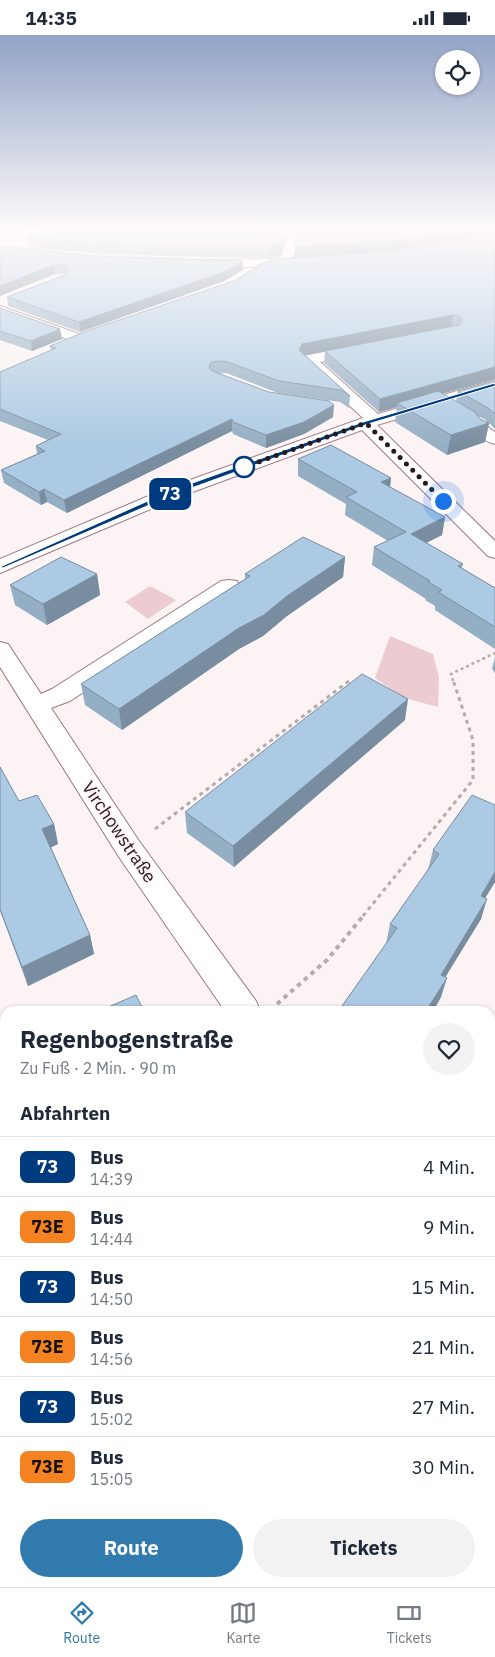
<!DOCTYPE html>
<html lang="de">
<meta charset="utf-8">
<style>
body{margin:0;font-family:"IBM Plex Sans",sans-serif;background:#f2f2f3;color:#1f2937;height:100vh;display:flex;flex-direction:column;font-size:19px;white-space:nowrap}
*{box-sizing:border-box;margin:0}
p{font-size:16px;color:#747a83}
.icon{flex:none;width:28px;height:28px;fill:none;stroke:currentColor;stroke-width:2;stroke-linecap:round;stroke-linejoin:round}
.map{position:relative;flex:1;overflow:hidden}
.side{position:absolute;left:0px;top:971px;width:495px;height:581px;display:flex;flex-direction:column;background:#fff;border-radius:15px 15px 0 0;box-shadow:0 1px 4px #0004}
.side>*{flex:none}
.badge{padding:0 10px;border-radius:8px;font-size:18px;line-height:32px}
.buttons{position:absolute;left:435px;top:15px;display:grid;gap:10px}
.buttons a{display:grid;place-items:center;width:45px;height:45px;border-radius:50%;background:#fff;box-shadow:0 1px 4px #0004;font-size:25px}
.you{position:absolute;width:25px;height:25px;margin:-12px;border:4px solid #fff;border-radius:50%;background:#1a73e8;box-shadow:0 0 0 8px #1a73e833}
.map>.badge{position:absolute;translate:-50% -50%;box-shadow:0 0 0 2px #fff}
h2{padding:0 20px;font-size:19px;line-height:45px}
.round{display:grid;place-items:center;flex:none;width:52px;height:52px;border-radius:26px;background:#f2f2f3}
.head{display:flex;align-items:center;justify-content:space-between;height:85px;padding:0 20px}
h1{font-size:24px;font-weight:800;line-height:38px}
.button{display:flex;gap:10px;margin-top:auto;padding:10px 20px}
.button a{flex:1;height:58px;border-radius:30px;background:#317aae;color:#fff;font-size:20px;font-weight:800;line-height:58px;text-align:center}
.button a+a{background:#f2f2f3;color:#1f2937}
ul{padding:0;list-style:none}
li{display:flex;align-items:center;gap:15px;height:60px;padding:0 20px;border-top:1px solid #e0e1e3}
li div{flex:1}
li b{display:block;font-size:19px}
li em{font-style:normal}
li .badge{min-width:55px;font-weight:700;text-align:center}
.status{display:flex;justify-content:space-between;align-items:center;height:35px;padding:0 25px;background:#fff;direction:ltr}
.status svg{height:14px;fill:currentColor}
.tab-bar{display:flex;justify-content:space-around;align-items:center;height:70px;border-top:1px solid #e0e1e3;background:#fff;font-size:14px;color:#747a83}
.tab-bar a{display:grid;justify-items:center;gap:2px}
.tab-bar .current{color:#317aae}
.map>svg:first-child{display:block}
.green{fill:#eccbd1}
.lines{fill:none;stroke-linecap:round;stroke-linejoin:round}
.minor-casing{stroke:#9c767e;stroke-width:2}
.path-far3{stroke:#b5abad;stroke-width:1;stroke-dasharray:2 2;stroke-linecap:butt}
.path-far2{stroke:#b5abad;stroke-width:2.5;stroke-dasharray:3 3;stroke-linecap:butt}
.path-far1{stroke:#b5abad;stroke-width:3;stroke-dasharray:4 4;stroke-linecap:butt}
.path{stroke:#b5abad;stroke-width:4;stroke-dasharray:4.5 4.5;stroke-linecap:butt}
.minor{fill:#fff;fill-rule:evenodd}
.wall{fill:#94aec3;fill-rule:evenodd}
.shaded-wall{fill:#788d9f}
.building{fill:#accae3;stroke:#788d9f}
.line{fill:#003b80;stroke:#fff}
.walk{stroke:#26181b;stroke-width:5;stroke-dasharray:0 9}
.stop-dot{fill:#fff;stroke:#003b80;stroke-width:2.5}
.labels{text-anchor:middle;stroke-width:4;stroke-linejoin:round;paint-order:stroke}
.street-label{font-size:18px;fill:#26181b;stroke:#fcf3f5}
</style>
<div class="status"><b>14:35</b><svg viewBox="0 0 49 12"><path d="M0 12V9h3v3zM5 12V6h3v6zM10 12V3h3v9zM15 12V0h3v12zM26 1h20v11H26zM47 4h2v5h-2z"/></svg></div>
<div class="map">
<svg width="495" height="1552" viewBox="0 0 495 1552">
<rect width="100%" height="100%" fill="#fcf3f5"/>
<g class="green">
<path d="M150 551 176 565 148 584 125 567Z"/>
<path d="M390 601 433 619 439 643 438 672 404 663 375 643Z"/>
</g>
<g class="lines">
<g class="minor-casing">
<g id="minor">
<path d="M7 196H24L22 199 0 206V198Z"/>
<path d="M290 196H302L292 224 303 225 304 228 303 231 277 232 266 236 260 232 206 233 200 229 206 225 273 224 281 221Z"/>
<path d="M0 271 85 301 87 304 85 307H75L0 280Z"/>
<path d="M360 310 365 312 368 315 365 318 320 327 378 379 495 345V355L377 390 495 506V523L488 521 362 395 179 462 0 538V524L165 454 363 383 300 325 303 322 308 320Z"/>
<path d="M457 373C474 377 482 389 495 397V409C483 406 480 401 472 394 465 388 454 386 449 378L451 374Z"/>
<path d="M229 545 237 546 240 551 237 556 70 666 51 673 139 806 256 966 260 976H225L119 822 0 632V607L8 609 41 659 52 654 221 546Z"/>
<path d="M0 1397 5 1399V1453L0 1450Z"/>
<path d="M35 1548H83L85 1552H37Z"/>
</g>
</g>
<g class="path-far3">
<path d="M459 208 495 201"/>
<path d="M36 213 176 224"/>
<path d="M394 217 430 212"/>
</g>
<path class="path-far2" d="M453 646 451 639 495 618"/>
<g class="path-far1">
<path d="M155 794 349 646"/>
<path d="M363 881 473 745V705L453 645"/>
</g>
<path class="path" d="M277 969 327 925 364 880"/>
<use href="#minor" class="minor"/>
</g>
<g class="wall">
<path d="M289 196 280 220 270 223 161 221 56 215 28 211 27 201Z"/>
<path d="M495 202V344L442 359 456 367 458 356 495 346V394L489 388 485 407 447 420 395 387 397 372 379 377 324 328 325 316 453 291H452L305 320 350 361 349 373 340 367 278 358 226 338 219 339 333 382 304 399 266 413 233 399 232 396 67 478 47 467 41 470 4 448 1 435 37 419 36 411 48 405 0 386V337L51 315 50 311 401 216ZM478 381 486 385 487 387 480 384Z"/>
<path d="M0 212 92 221 243 235 224 246 80 297 8 271 7 262 66 239H55Z"/>
<path d="M0 273 60 294 62 304 32 316 0 305Z"/>
<path d="M298 424 391 443 390 452 445 482 442 500 426 508 463 529 462 533 495 553V614L435 575V571L425 565 426 564 372 530 374 512 388 506 345 480 346 469 298 441Z"/>
<path d="M345 522 343 542 287 581 263 601 239 614 122 695 85 670 81 649 245 544V539Z"/>
<path d="M97 539 100 560 47 590 15 570 10 550Z"/>
<path d="M495 622V638L492 634Z"/>
<path d="M405 685 234 832 187 798 185 777Z"/>
<path d="M0 732 19 766 54 789 58 809 51 812 90 900 94 919 28 951 0 876Z"/>
<path d="M495 770V847L485 863 481 884 445 942 441 962 433 976H341L342 971 386 909 390 889 428 835 433 815Z"/>
</g>
<g class="shaded-wall">
<path d="M286 196H289L280 220 270 223V213Z"/>
<path d="M461 196H495V200L400 215 295 223V212Z"/>
<path d="M243 226V235L224 246 80 297 79 287Z"/>
<path d="M54 230 55 239 0 261V251Z"/>
<path d="M453 280 452 291 302 321 299 315 302 309Z"/>
<path d="M60 294 62 304 32 316 31 306Z"/>
<path d="M495 332V344L401 370 397 368V372L379 377 380 364Z"/>
<path d="M334 370 333 382 304 399 266 413V400Z"/>
<path d="M232 384V396L67 478 64 465Z"/>
<path d="M489 388 485 407 447 420 451 400Z"/>
<path d="M391 443 389 460 381 447Z"/>
<path d="M44 454 47 467 41 470 39 457Z"/>
<path d="M445 482 442 500 408 517 411 499Z"/>
<path d="M345 522 343 542 287 581 263 601 239 614 122 695 119 674Z"/>
<path d="M97 539 100 560 47 590 43 569Z"/>
<path d="M408 664 405 685 234 832 233 811Z"/>
<path d="M54 789 58 809 48 814 42 794Z"/>
<path d="M495 837V847L474 881 481 861Z"/>
<path d="M487 864 481 884 435 959 441 940Z"/>
<path d="M90 900 94 919 28 951 22 932Z"/>
<path d="M447 943 441 962 433 976H426Z"/>
<path d="M5 1201V1209L0 1212V1204Z"/>
<path d="M495 1212V1218L490 1223V1217Z"/>
</g>
<g class="building">
<path d="M41 196H286L280 209 270 213 160 211 55 205 27 201Z"/>
<path d="M300 196H461L401 205 295 212Z"/>
<path d="M495 202V332L380 364 325 316 459 290 462 285 459 281 453 280 302 309 299 315 350 361 341 355 279 346 225 326 211 327 209 332 212 336 269 357 329 366 334 370 304 387 266 400 233 387 232 384 64 465 44 454 39 457 1 435 45 416 36 411 61 399 0 374V337L56 313 50 311 84 297 236 245 261 229 274 224 401 216Z"/>
<path d="M4 211 92 221 243 226 224 237 79 287 7 262 65 240 68 234 65 230H54L0 251V212Z"/>
<path d="M0 273 60 294 31 306 0 296Z"/>
<path d="M495 346V379L488 373 458 356Z"/>
<path d="M438 356 475 377 480 384 489 388 451 400 397 368Z"/>
<path d="M331 410 391 443 381 447 445 482 411 499 463 529 458 531 495 553V592L438 557 442 555 428 547 430 546 374 512 406 497 346 462 357 457 298 424Z"/>
<path d="M303 502 345 522 287 561 264 580 239 593 119 674 81 649 250 541 245 539Z"/>
<path d="M61 522 97 539 43 569 10 550Z"/>
<path d="M362 639 408 664 233 811 185 777Z"/>
<path d="M0 732 19 766 37 760 54 789 42 794 90 900 22 932 0 874Z"/>
<path d="M472 760 495 770V837L481 861 487 864 441 940 447 943 426 976H350L342 971 397 893 390 889 439 819 433 815Z"/>
<path d="M136 960 144 976H99Z"/>
<path d="M0 1122 5 1132V1201L0 1204Z"/>
<path d="M490 1143 495 1148V1212L490 1217Z"/>
</g>
<linearGradient id="sky" x2="0" y2="1"><stop stop-color="#92a3c6"/><stop offset="0.47" stop-color="#fefafa"/><stop offset="1" stop-color="#fefafa" stop-opacity="0"/></linearGradient>
<rect width="495" height="413" fill="url(#sky)"/>
<path class="line" d="M495 348V351L368 389 175 459 3 533 0 532 170 456 363 387Z"/>
<g class="lines">
<path class="walk" d="M244 432 239 434 366 388 443 466"/>
</g>
<circle class="stop-dot" cx="244" cy="432" r="10"/>
<g class="labels">
<g class="street-label">
<text transform="translate(119 797) rotate(56)" y="6">Virchowstraße</text>
</g>
</g>
</svg>
<div class="buttons">
<a><svg class="icon" aria-label="locate" viewBox="0 0 24 24"><circle cx="12" cy="12" r="6"/><path d="M12 2v4M12 18v4M2 12h4M18 12h4"/></svg></a>
</div>
<div class="you" style="left:443px;top:466px"></div>
<b class="badge" style="left:170px;top:459px;background:#003b80;color:#fff">73</b>
<section class="side">
<div class="head"><div><h1>Regenbogenstraße</h1><p>Zu Fuß · 2 Min. · 90 m</p></div><a class="round"><svg class="icon" aria-label="heart" viewBox="0 0 24 24"><path d="M12 20l-8-8c-3-5 5-10 8-4 3-6 11-1 8 4z"/></svg></a></div>
<h2>Abfahrten</h2>
<ul>
<li><span class="badge" style="background:#003b80;color:#fff">73</span><div><b>Bus</b><p>14:39</p></div><em>4 Min.</em></li>
<li><span class="badge" style="background:#f58220;color:#111">73E</span><div><b>Bus</b><p>14:44</p></div><em>9 Min.</em></li>
<li><span class="badge" style="background:#003b80;color:#fff">73</span><div><b>Bus</b><p>14:50</p></div><em>15 Min.</em></li>
<li><span class="badge" style="background:#f58220;color:#111">73E</span><div><b>Bus</b><p>14:56</p></div><em>21 Min.</em></li>
<li><span class="badge" style="background:#003b80;color:#fff">73</span><div><b>Bus</b><p>15:02</p></div><em>27 Min.</em></li>
<li><span class="badge" style="background:#f58220;color:#111">73E</span><div><b>Bus</b><p>15:05</p></div><em>30 Min.</em></li>
</ul>
<div class="button"><a>Route</a><a>Tickets</a></div>
</section>
</div>
<nav class="tab-bar">
<a class="current"><svg class="icon" aria-label="directions" viewBox="0 0 24 24"><path d="M12 3l9 9-9 9-9-9zM9 14v-3h6M13 9l2 2-2 2"/></svg>Route</a>
<a><svg class="icon" aria-label="map" viewBox="0 0 24 24"><path d="M3 6l6-2 6 2 6-2v14l-6 2-6-2-6 2zM9 4v14M15 6v14"/></svg>Karte</a>
<a><svg class="icon" aria-label="tickets" viewBox="0 0 24 24"><path d="M3 7h18v10H3zM15 7v10"/></svg>Tickets</a>
</nav>
